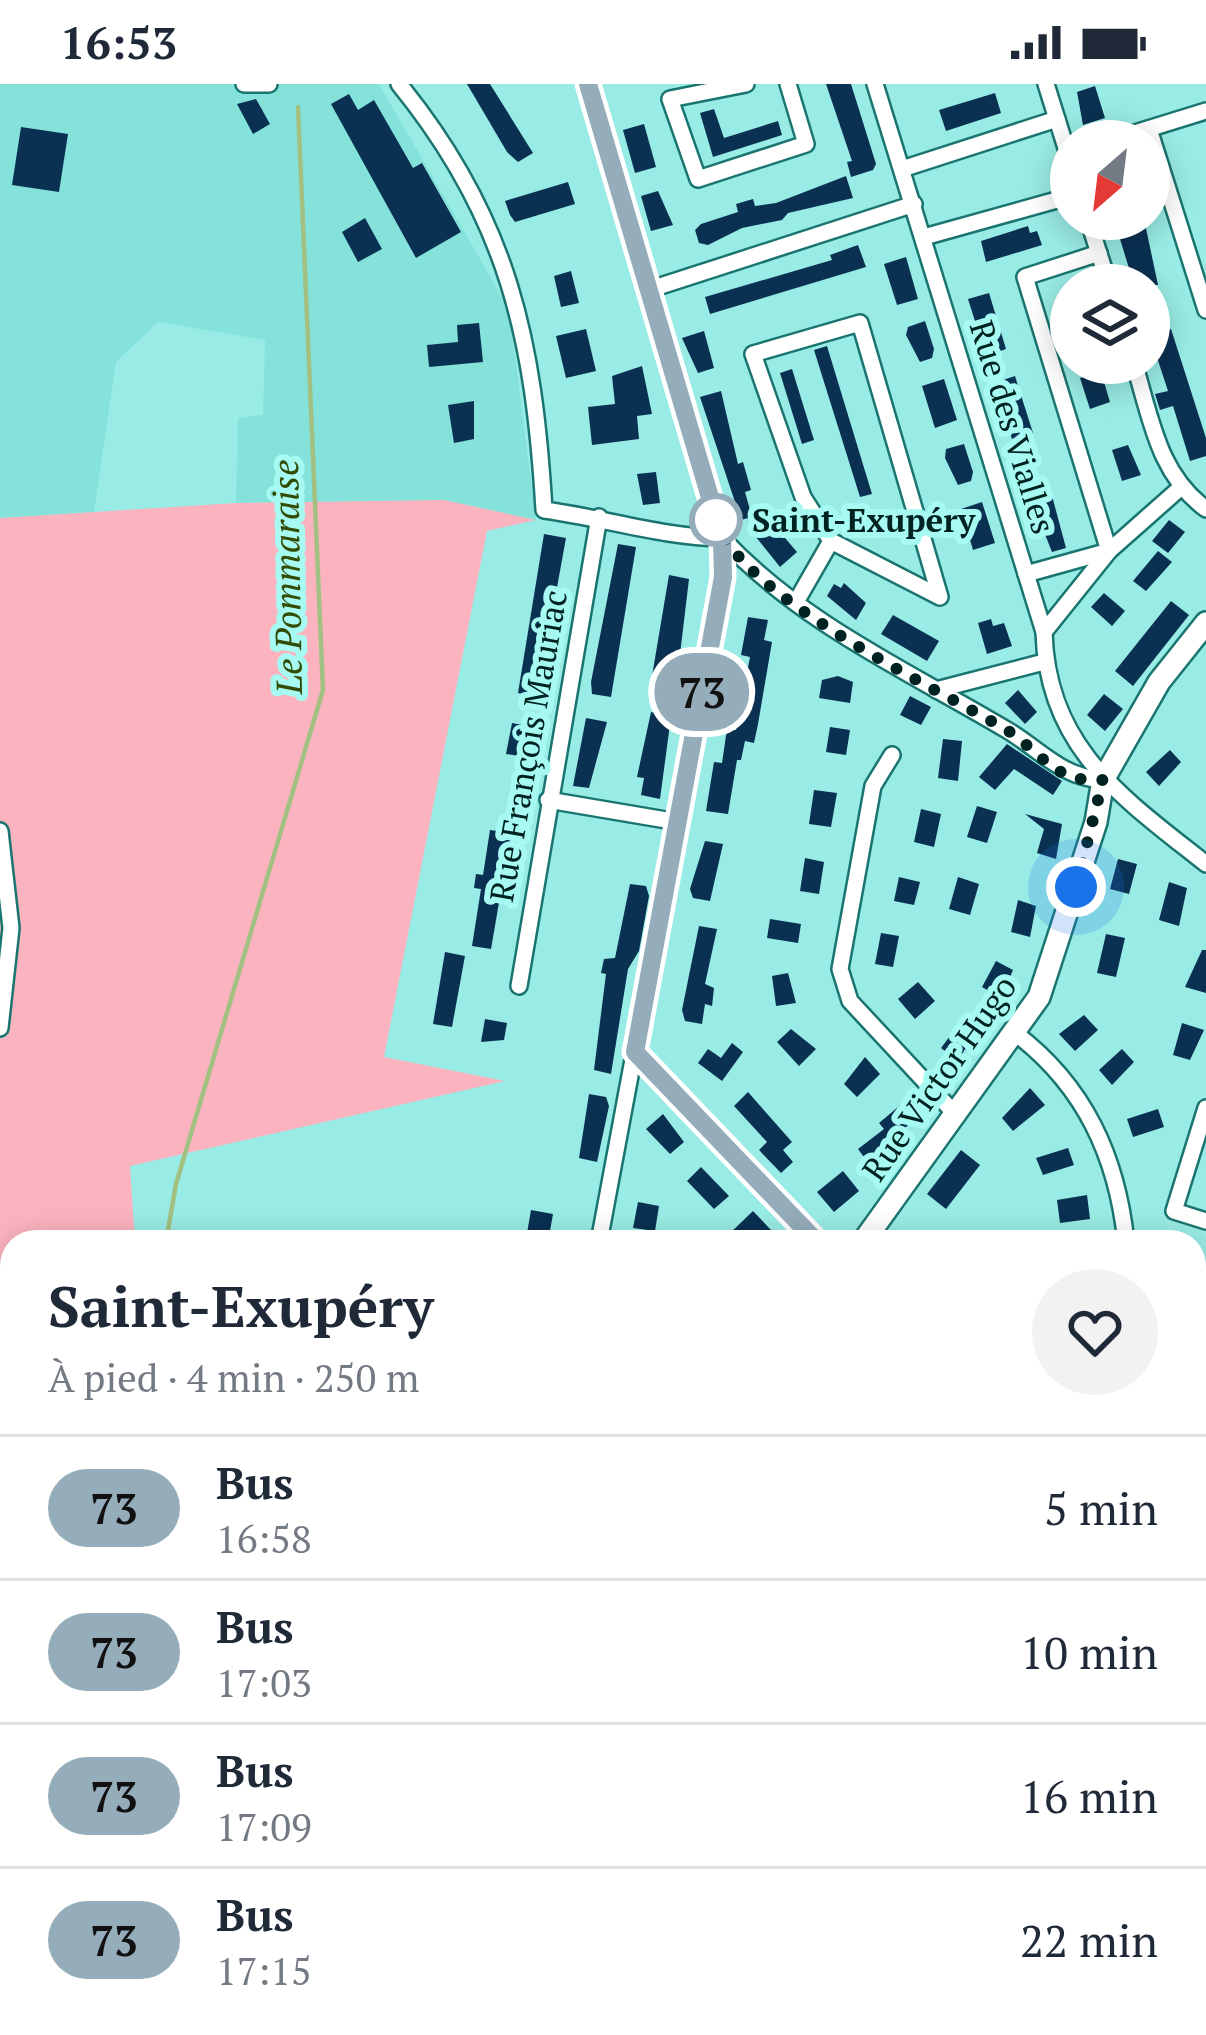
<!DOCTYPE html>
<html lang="fr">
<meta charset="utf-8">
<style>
body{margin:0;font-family:"PT Serif",serif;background:#f2f2f3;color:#1f2937;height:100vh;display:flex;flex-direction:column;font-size:45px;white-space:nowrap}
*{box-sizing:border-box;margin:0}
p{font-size:39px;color:#747a83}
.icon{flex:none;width:66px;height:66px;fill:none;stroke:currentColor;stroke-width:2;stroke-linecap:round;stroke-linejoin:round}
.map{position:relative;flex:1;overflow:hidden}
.drawer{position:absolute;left:0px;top:1146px;width:1206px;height:807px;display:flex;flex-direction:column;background:#fff;border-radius:36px 36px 0 0;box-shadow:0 6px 30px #0003}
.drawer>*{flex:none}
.badge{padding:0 24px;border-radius:39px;font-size:42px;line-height:78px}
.needle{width:78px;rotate:208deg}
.controls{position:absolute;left:1050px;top:36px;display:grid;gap:24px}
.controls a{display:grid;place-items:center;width:120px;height:120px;border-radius:50%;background:#fff;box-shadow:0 6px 30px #0003;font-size:60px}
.you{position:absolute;width:60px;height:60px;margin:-30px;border:9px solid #fff;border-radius:50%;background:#1a73e8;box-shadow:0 0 0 18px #1a73e833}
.map>.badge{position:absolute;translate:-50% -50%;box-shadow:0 0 0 6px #fff}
.round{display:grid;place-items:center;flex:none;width:126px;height:126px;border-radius:63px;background:#f2f2f3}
.head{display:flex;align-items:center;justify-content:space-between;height:204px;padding:0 48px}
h1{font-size:57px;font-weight:600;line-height:90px}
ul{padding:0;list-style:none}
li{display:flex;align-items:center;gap:36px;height:144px;padding:0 48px;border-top:3px solid #e0e1e3}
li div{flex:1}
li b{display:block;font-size:45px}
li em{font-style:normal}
li .badge{min-width:132px;font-weight:700;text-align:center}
.status{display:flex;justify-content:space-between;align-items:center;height:84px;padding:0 60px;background:#fff;direction:ltr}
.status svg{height:33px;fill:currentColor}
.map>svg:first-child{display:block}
.built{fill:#84e2da}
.green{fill:#fbb4bf}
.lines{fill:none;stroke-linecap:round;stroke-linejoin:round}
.stream{stroke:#a2c081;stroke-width:4.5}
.building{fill:#0a3152}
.street-casing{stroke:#1a7570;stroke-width:20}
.secondary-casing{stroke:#1a7570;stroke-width:26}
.street{stroke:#fff;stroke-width:15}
.secondary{stroke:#fff;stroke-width:21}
.line-casing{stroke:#fff;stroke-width:27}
.line{stroke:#95acba;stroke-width:18}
.walk{stroke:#002220;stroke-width:12;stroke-dasharray:0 21.6}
.stop-dot{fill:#fff;stroke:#95acba;stroke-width:6}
.labels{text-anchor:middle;stroke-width:12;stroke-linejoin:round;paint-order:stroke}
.street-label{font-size:33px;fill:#002220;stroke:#a7faf2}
.stop-label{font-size:33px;font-weight:bold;fill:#002220;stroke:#a7faf2;text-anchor:start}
.water-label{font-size:36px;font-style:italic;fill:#324c05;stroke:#a7faf2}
</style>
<div class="status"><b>16:53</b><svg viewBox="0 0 49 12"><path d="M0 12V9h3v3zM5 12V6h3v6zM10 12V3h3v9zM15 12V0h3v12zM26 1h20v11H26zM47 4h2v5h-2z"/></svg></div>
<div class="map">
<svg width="1206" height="1951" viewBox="0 0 1206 1951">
<rect width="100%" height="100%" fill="#99ece5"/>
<path class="built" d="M0 0H379L509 225 536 436 444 416 236 419 238 334 263 331 265 256 158 238 116 278 94 428 0 434Z"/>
<g class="green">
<path d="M444 416 536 436 487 447 384 973 505 997 130 1082 135 1158H12V1941H362L371 1951H0V434L236 419Z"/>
<path d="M1206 1386V1951H584L590 1941H1194V1400Z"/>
</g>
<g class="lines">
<g class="stream">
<path d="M166 1158 176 1100 323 606 298 23"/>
<path d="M1194 1729 1206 1719"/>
<path d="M239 1941 241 1951"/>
<path d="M949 1951 959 1941"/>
</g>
</g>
<g class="building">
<path d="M467 0H490L533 69 518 78 507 68Z"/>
<path d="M826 0H851L876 80 873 86 851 93 847 78 852 77Z"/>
<path d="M1095 2 1105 34 1083 41 1077 8Z"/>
<path d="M995 9 1001 29 946 47 939 26Z"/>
<path d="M349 10 358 26 374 16 413 84 422 79 461 148 416 174 331 20Z"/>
<path d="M256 15 270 40 253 50 237 20Z"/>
<path d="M714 25 724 54 778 37 782 51 713 73 700 29Z"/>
<path d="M644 40 656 83 635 89 623 46Z"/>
<path d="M21 43 68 50 59 108 12 101Z"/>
<path d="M846 92 853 114 788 129 782 136 742 144 708 161 699 159 695 146 701 140 738 128 736 120 753 115 755 122 776 119Z"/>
<path d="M568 98 575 120 515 138 510 131 505 117Z"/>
<path d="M658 107 673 141 651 147 641 112Z"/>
<path d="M365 134 382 165 358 178 342 148Z"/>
<path d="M1114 135H1144L1158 201H1134Z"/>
<path d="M1028 142 1030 149 1037 147 1042 161 986 178 981 157Z"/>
<path d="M858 161 866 183 710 230 705 213 832 176 830 171Z"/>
<path d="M906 173 918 215 897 221 884 180Z"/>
<path d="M571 187 579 219 561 223 554 192Z"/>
<path d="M989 209 1006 265 986 272 968 215Z"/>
<path d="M925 237 934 265 932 274 920 278 906 251 908 243Z"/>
<path d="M479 239 483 278 429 283 427 261 458 258 457 241Z"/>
<path d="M586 245 596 287 566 294 556 252Z"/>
<path d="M1171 245 1206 354V372L1190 377 1173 322 1160 326 1155 310 1168 307 1150 252Z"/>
<path d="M704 247 714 284 698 289 682 254Z"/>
<path d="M827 262 872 410 860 413 814 266Z"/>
<path d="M642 282 652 330 637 332 639 355 592 361 588 323 615 320 612 292Z"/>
<path d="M792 285 814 356 802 360 780 289Z"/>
<path d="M1101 288 1110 318 1090 325 1080 294Z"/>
<path d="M1015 292 1033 349 1012 355 994 299Z"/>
<path d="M944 295 957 336 935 344 922 302Z"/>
<path d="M721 307 738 380 743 378 751 406 745 408 752 433 741 436 700 313Z"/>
<path d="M474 317V355L454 359 448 321Z"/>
<path d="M964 360 973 388 971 397 958 401 945 374 946 365Z"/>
<path d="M1128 361 1141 391 1122 397 1112 366Z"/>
<path d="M656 388 660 419 643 421 637 390Z"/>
<path d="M1051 408 1066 464 1052 468 1031 415Z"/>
<path d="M982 418 995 459 973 466 961 425Z"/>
<path d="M768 434 797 468 780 483 752 448Z"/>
<path d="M1169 436 1185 448 1168 469 1152 457Z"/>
<path d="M544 450 566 454 537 613 518 609Z"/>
<path d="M618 460 636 463 611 613 592 610 591 598Z"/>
<path d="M1158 467 1172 478 1146 507 1133 497Z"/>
<path d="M669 491 689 495 675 612 654 609 656 598H651Z"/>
<path d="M844 499 866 519 856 536 827 512 834 500 841 504Z"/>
<path d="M1104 509 1125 527 1112 542 1091 523Z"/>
<path d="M1171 517 1189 531 1133 602 1115 587Z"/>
<path d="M893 531 939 557 927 577 881 550Z"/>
<path d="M748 533 768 536 764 556 772 558 758 640 754 659 745 657 741 676H737L728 730 706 727 714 678 722 679 727 645 736 646 750 573 741 571Z"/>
<path d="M991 535 993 542 1004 539 1012 562 987 570 978 539Z"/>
<path d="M838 592 853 598 850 619 819 614 822 596Z"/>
<path d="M1018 606 1037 628 1025 640 1005 619Z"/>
<path d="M1104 610 1123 625 1105 647 1087 631Z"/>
<path d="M910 612 931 623 921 641 900 631Z"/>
<path d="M651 628 671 633 660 715 641 711 644 694 637 693Z"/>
<path d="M586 634 607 638 589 704 573 702Z"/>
<path d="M512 639 533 643 527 673 506 670Z"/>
<path d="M830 643 850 646 846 671 826 668Z"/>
<path d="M943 655 962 657 958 697 938 694Z"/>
<path d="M1007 660 1062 697 1053 711 1014 685 995 706 979 693Z"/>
<path d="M1170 666 1181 678 1159 702 1146 688Z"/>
<path d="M814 706 837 709 831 743 809 740Z"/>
<path d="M977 722 997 728 987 759 967 753Z"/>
<path d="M921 725 941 730 934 763 914 758Z"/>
<path d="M1025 730 1062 740 1056 775 1037 769 1044 745Z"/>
<path d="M490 746 511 749 491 865 472 862 481 805 474 804 476 790 483 791Z"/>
<path d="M705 757 723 760 710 817 693 814 690 805Z"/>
<path d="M805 774 824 778 819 810 800 807Z"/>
<path d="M1118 775 1137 780 1129 810 1110 805Z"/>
<path d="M899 793 920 798 914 821 894 817Z"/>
<path d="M958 793 979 800 970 831 949 825Z"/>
<path d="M1169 798 1187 804 1179 842 1159 836Z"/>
<path d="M630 800 646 802 649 812 639 867 628 885 611 990 594 986 606 890 601 889 604 875 615 874Z"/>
<path d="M1018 816 1036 822 1030 853 1011 848Z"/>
<path d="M770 835 801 840 798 859 767 854Z"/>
<path d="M699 842 717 845 705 900 714 904 712 922 705 920 702 940 685 937 682 926Z"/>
<path d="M881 849 899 852 893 883 875 880Z"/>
<path d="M1106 850 1125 854 1116 893 1097 889Z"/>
<path d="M1202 866H1206V909L1185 903Z"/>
<path d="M445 868 465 872 452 943 433 940Z"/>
<path d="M996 877 1013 886 1001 914 982 903Z"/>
<path d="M788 889 796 919 776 922 772 892Z"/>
<path d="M918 898 935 917 915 935 898 915Z"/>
<path d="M1084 931 1098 946 1075 967 1059 950Z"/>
<path d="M485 935 507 939 504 956 481 958Z"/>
<path d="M1182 939 1204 946 1190 976 1173 971Z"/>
<path d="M959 940 974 950 958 977 941 964Z"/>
<path d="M791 945 816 965 799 982 777 958Z"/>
<path d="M732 959 743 968 722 997 698 979 708 965 721 974Z"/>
<path d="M1122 965 1134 978 1112 1001 1099 986Z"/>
<path d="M865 973 880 990 857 1013 844 1000Z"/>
<path d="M1030 1004 1045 1021 1013 1047 1002 1034Z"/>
<path d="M748 1008 792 1058 783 1066 793 1078 781 1089 759 1066 767 1058 734 1022Z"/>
<path d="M589 1010 606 1013 609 1022 597 1078 579 1074Z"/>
<path d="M904 1018 917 1034 891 1055 898 1064 872 1084 858 1065 884 1045 879 1039Z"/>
<path d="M1158 1025 1164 1043 1133 1053 1127 1035Z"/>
<path d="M663 1030 684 1058 670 1070 646 1045Z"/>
<path d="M1068 1064 1074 1081 1043 1091 1036 1074Z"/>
<path d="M961 1066 980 1081 946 1125 927 1110Z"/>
<path d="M701 1083 729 1112 714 1125 687 1097Z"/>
<path d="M843 1087 859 1107 834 1128 817 1108Z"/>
<path d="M1087 1111 1090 1135 1060 1139 1057 1116Z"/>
<path d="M638 1118 659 1122 655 1147 633 1144Z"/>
<path d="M531 1126 553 1130 548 1158 526 1155Z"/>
<path d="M753 1127 771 1146 758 1158H733L727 1152Z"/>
</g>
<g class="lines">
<g class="street-casing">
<g id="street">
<path d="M244 0H269"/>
<path d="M399 0C509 135 534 257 544 426 605 434 661 453 722 454"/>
<path d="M588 0 722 454C801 539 908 587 1007 646 1042 667 1061 693 1103 696"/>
<path d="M746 0 670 15 698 95 806 60 788 0"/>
<path d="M875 0 1044 548C1047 664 1123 714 1206 780"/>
<path d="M1046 0 1071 80"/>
<path d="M1149 45 1206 226"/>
<path d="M1109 57 1206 27"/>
<path d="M902 85 1057 35"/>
<path d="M1088 135 1109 201"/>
<path d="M924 153 1071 112"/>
<path d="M648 206 914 120"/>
<path d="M1134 279C1151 334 1158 390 1206 425"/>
<path d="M1026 490 1109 467 1025 193 1099 169"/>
<path d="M796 518 831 457 803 413 753 270 860 239 940 513 831 457"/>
<path d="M1044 548 1109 467 1179 405"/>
<path d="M936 606 1044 578"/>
<path d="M892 671 873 702 840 885 850 917 957 1032"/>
<path d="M548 716 678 738"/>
<path d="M0 747 11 844 0 944"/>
<path d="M519 902 599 433"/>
<path d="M1015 949C1085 1002 1117 1073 1126 1158"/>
<path d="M635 968 817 1158"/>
<path d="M1206 1024 1174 1127 1206 1137"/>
<path d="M599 1158 723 493 722 454"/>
</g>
</g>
<g class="secondary-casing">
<g id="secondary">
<path d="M863 1158 1039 913 1096 738 1103 696 1159 598 1206 539"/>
<path d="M556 1951 560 1941"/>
</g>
</g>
<use href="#street" class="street"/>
<use href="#secondary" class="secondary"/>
</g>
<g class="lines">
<g class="line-casing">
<path id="line" d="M588 0 722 454 723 493 635 968 817 1158"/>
</g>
<use href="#line" class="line"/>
<path class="walk" d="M716 436C740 512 936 604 1007 646 1028 659 1051 688 1075 694 1083 696 1094 695 1103 696L1076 803"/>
</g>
<circle class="stop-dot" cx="716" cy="436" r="24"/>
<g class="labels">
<g class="street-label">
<text transform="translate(1013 343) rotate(73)" y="12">Rue des Vialles</text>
<text transform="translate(528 662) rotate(-80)" y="12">Rue François Mauriac</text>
<text transform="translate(939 994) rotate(-55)" y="12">Rue Victor Hugo</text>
</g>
<g class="stop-label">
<text x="752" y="448">Saint-Exupéry</text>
</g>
<g class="water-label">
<text transform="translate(287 493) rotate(-91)" y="13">Le Pommaraise</text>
</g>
</g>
</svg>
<div class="controls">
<a><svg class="needle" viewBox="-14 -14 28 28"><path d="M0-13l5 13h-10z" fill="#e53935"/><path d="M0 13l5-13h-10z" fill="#747a83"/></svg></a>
<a><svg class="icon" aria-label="layers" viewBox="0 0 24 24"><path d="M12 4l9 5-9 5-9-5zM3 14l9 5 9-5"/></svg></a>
</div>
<div class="you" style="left:1076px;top:803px"></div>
<b class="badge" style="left:702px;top:608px;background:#95acba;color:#111">73</b>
<section class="drawer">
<div class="head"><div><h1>Saint-Exupéry</h1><p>À pied · 4 min · 250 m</p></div><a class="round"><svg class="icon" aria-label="heart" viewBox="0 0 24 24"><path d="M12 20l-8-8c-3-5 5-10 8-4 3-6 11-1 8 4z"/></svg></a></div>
<ul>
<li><span class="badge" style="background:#95acba;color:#111">73</span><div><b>Bus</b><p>16:58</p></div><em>5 min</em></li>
<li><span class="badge" style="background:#95acba;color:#111">73</span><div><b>Bus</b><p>17:03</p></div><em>10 min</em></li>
<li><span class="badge" style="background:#95acba;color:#111">73</span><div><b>Bus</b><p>17:09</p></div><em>16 min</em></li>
<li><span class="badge" style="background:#95acba;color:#111">73</span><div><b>Bus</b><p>17:15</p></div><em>22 min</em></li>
</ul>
</section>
</div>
